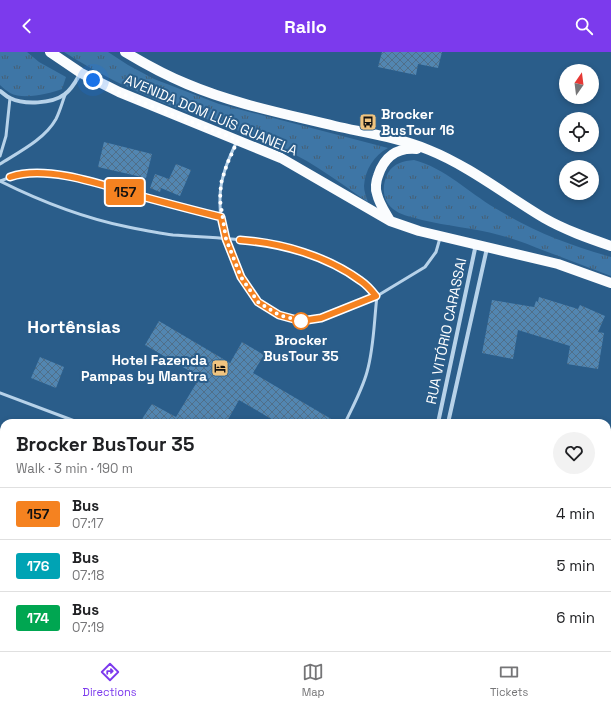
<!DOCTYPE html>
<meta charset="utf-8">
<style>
body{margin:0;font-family:"Space Grotesk",sans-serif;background:#f2f2f2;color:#202124;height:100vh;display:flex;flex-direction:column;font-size:15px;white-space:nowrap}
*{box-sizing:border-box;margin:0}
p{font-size:13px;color:#757577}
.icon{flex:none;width:22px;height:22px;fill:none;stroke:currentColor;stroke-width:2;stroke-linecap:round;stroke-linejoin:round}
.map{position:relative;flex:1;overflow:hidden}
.sheet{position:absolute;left:0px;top:367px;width:611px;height:232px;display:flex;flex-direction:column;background:#fff;border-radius:12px 12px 0 0;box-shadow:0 2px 6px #0003}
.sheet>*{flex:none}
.badge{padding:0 8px;border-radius:3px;font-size:14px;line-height:26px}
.needle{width:26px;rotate:14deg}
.tools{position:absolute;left:559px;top:12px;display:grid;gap:8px}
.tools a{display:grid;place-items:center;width:40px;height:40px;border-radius:50%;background:#fff;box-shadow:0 2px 6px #0003;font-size:20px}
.you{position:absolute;width:20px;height:20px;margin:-10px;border:3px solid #fff;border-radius:50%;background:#1a73e8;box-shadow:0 0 0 6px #1a73e833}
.map>.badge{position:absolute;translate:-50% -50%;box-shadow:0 0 0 2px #fff}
.round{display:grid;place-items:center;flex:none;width:42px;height:42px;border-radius:21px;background:#f2f2f2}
.headline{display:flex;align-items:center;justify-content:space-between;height:68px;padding:0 16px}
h1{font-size:19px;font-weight:600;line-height:30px}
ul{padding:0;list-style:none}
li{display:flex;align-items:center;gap:12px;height:52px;padding:0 16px;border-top:1px solid #e0e0e0}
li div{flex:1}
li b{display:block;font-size:15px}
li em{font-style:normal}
li .badge{min-width:44px;font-weight:700;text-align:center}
header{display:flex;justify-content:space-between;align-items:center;height:52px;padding:0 16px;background:#7c3aed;color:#fff;font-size:18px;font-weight:600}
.tab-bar{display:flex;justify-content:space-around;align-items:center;height:56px;border-top:1px solid #e0e0e0;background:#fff;font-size:11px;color:#757577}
.tab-bar a{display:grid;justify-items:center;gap:2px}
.tab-bar .active{color:#7c3aed}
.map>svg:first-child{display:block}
.grass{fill:url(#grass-tufts)}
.building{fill:url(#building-cross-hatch)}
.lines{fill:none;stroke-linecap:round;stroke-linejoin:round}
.lane{stroke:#b7d2e9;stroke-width:3}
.street{stroke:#b7d2e9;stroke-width:4}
.primary{stroke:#fafcfe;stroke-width:10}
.line-casing{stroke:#fff;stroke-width:9}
.line{stroke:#f58220;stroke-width:6}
.walk{stroke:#fff;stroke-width:4;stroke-dasharray:0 7.2}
.stop-dot{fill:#fff;stroke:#f58220;stroke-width:2}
.labels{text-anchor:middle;stroke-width:4;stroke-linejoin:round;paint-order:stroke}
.poi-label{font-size:14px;font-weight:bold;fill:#fff;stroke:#2a5d8a;text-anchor:start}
.street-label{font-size:14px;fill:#fff;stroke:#2a5d8a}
.stop-label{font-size:14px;font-weight:bold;fill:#fff;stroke:#2a5d8a}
.district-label{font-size:18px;font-weight:bold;fill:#fff;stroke:#2a5d8a}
</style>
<header><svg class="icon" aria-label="back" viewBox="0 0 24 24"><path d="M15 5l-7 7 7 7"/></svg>Railo<svg class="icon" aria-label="search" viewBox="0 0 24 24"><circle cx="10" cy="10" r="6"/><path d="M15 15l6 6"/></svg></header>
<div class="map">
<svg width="611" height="599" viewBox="0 0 611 599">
<defs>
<pattern id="grass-tufts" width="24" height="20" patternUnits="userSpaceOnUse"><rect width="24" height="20" fill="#3e76a6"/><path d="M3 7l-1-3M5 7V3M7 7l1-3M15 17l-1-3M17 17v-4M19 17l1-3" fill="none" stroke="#465f74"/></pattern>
<pattern id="building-cross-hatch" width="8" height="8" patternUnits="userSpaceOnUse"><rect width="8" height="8" fill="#5286b1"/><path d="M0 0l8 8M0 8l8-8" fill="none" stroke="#506f89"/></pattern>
</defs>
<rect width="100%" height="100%" fill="#2a5d8a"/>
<g class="grass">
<path d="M0 0H27L39 10 66 25 62 37C49 42 23 48 10 41 7 39 3 36 0 33Z"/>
<path d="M64 0H108L128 13 154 27 219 52 388 96C374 103 365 118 364 134 364 139 366 145 368 150 341 132 315 111 285 98 248 81 208 68 169 53 133 39 97 21 64 0Z"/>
<path d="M414 108C445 116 468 140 495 156 534 180 567 192 611 205V224C589 216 567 207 545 199 530 193 515 187 499 183 474 176 447 174 422 168 413 165 403 164 396 159 382 151 381 134 388 121 394 111 403 109 414 108Z"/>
</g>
<g class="building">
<path d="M382 0H442L438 16 418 12 416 23 378 15Z"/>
<path d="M104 90 152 102 146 126 98 115Z"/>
<path d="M176 112 191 118 180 144 161 136 160 140 150 136 155 122 169 127Z"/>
<path d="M539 245 578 257 580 253 605 264 598 280 604 281 598 317 567 312 570 294 518 278 513 307 482 301 492 248 534 255 536 249 538 250Z"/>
<path d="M159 269 230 311 242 290 264 303 253 321 338 371H278L239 348 226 371H148L142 367 152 352 176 365 200 325 145 293Z"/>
<path d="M40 305 64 315 56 336 31 326Z"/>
</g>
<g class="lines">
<g class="lane">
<path d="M0 104 6 84 10 46"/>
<path d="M0 112C19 100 45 87 56 67 60 59 62 51 65 43"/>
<path d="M0 129C40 149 84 166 128 175 143 178 158 181 173 183 200 185 227 186 254 189 290 193 333 208 361 229 367 233 372 239 377 244 357 251 321 269 301 269 288 268 270 259 259 251 256 248 253 243 250 239 232 214 219 179 220 147 220 126 228 108 237 89"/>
<path d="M0 129 19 122 43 120 84 128 167 152 221 165"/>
<path d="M0 341 80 371"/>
<path d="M345 371C353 354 362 338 367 320 374 296 374 269 377 244L425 215 436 200 440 186"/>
<path d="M0 495H4"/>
<path d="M124 599 128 595"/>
</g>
<g class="street">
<path d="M0 39C3 41 7 45 10 46 24 53 52 52 65 42 72 37 76 29 80 22"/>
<path d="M438 371 476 192"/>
<path d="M448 371 487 196"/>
<path d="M607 525 611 513"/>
<path d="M386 599 389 595"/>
<path d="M400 599 402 595"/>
<path d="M586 599 587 595"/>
</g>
<g class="primary">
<path d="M50 0 81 21 119 40 281 106 390 169 419 179 558 212 611 231"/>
<path d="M125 0C145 12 165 23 187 32 234 52 286 62 335 74 366 81 400 86 429 98 469 114 507 144 544 166 565 178 588 186 611 194"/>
<path d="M389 167C385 160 379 151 377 142 375 137 376 129 378 124 384 105 397 95 417 97"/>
</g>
</g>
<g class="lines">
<g class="line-casing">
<path id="line" d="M10 125C48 112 106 134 144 145 170 152 196 159 221 165L226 187 241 225 258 250 279 263 301 269 321 266 376 244C372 239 367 233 361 229 327 204 282 191 240 188"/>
</g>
<use href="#line" class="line"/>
<path class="walk" d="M93 28C140 51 189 69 238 88L227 112 221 131 220 148 226 187 241 225 258 250 279 263 301 269"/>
</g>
<defs>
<g id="bus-square" transform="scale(0.9)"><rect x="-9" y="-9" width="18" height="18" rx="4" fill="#f0c47f" stroke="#2a5d8a"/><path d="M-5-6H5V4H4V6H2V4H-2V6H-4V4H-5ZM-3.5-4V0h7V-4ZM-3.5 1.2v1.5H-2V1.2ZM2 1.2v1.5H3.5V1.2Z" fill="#111"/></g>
<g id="hotel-square" transform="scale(0.9)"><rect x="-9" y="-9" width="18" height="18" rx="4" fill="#f0c47f" stroke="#2a5d8a"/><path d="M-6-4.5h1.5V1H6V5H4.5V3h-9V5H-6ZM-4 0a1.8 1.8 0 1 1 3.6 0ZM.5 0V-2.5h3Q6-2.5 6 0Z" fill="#111"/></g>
</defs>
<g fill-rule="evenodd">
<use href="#bus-square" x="368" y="70"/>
<use href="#hotel-square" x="220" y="316"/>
</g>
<circle class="stop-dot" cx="301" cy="269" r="8"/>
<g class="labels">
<g class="poi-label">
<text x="381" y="67">Brocker<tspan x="381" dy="16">BusTour 16</tspan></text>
<text x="207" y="313" text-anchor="end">Hotel Fazenda<tspan x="207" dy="16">Pampas by Mantra</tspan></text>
</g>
<g class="street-label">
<text transform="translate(211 63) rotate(23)" y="5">AVENIDA DOM LUÍS GUANELA</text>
<text transform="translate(446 279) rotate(-78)" y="5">RUA VITÓRIO CARASSAI</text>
</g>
<g class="stop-label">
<text x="301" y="293">Brocker<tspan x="301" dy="16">BusTour 35</tspan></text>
</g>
<g class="district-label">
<text x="74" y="281">Hortênsias</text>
</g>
</g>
</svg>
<div class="tools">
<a><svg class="needle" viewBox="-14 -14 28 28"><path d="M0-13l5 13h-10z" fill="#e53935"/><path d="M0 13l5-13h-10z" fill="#757577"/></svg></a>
<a><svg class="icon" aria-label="locate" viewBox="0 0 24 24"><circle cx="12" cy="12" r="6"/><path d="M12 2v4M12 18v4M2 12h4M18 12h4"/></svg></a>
<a><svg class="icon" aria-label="layers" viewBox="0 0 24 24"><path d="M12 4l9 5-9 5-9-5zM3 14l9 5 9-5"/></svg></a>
</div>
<div class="you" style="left:93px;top:28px"></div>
<b class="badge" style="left:125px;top:140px;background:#f58220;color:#111">157</b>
<section class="sheet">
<div class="headline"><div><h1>Brocker BusTour 35</h1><p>Walk · 3 min · 190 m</p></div><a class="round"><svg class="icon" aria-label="heart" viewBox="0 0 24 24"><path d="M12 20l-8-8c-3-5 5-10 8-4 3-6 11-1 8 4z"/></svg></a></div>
<ul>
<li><span class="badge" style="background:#f58220;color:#111">157</span><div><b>Bus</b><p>07:17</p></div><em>4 min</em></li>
<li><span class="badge" style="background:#00a3b4;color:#fff">176</span><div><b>Bus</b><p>07:18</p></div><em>5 min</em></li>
<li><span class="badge" style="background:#00a651;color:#fff">174</span><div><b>Bus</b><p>07:19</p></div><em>6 min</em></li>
</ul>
</section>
</div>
<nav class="tab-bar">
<a class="active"><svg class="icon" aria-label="directions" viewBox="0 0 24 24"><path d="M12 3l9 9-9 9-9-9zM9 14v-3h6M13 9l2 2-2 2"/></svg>Directions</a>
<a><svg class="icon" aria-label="map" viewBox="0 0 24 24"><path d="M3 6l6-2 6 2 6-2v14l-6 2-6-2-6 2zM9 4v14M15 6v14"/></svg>Map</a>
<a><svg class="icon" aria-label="tickets" viewBox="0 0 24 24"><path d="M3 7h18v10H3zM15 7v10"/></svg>Tickets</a>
</nav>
